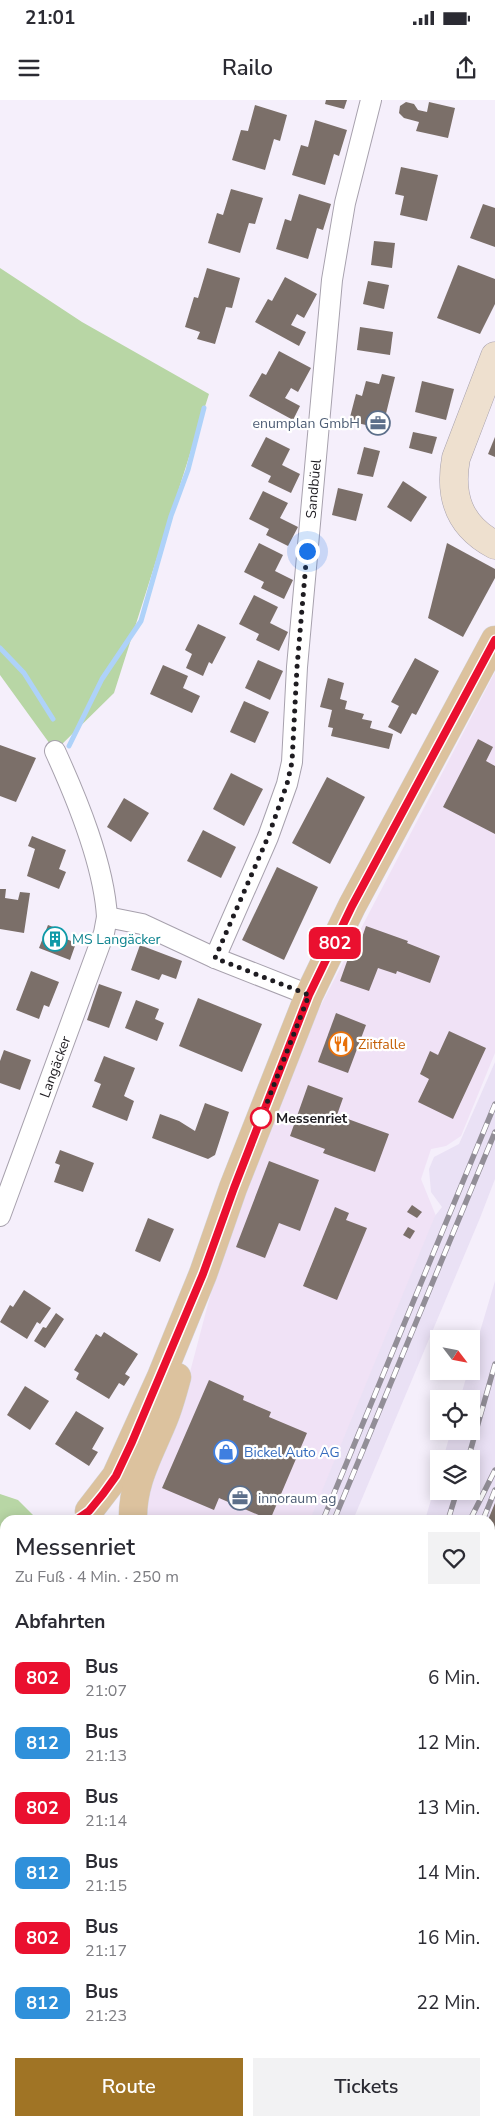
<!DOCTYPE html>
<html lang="de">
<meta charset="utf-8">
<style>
body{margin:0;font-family:"Nunito Sans",sans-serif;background:#f2f2f3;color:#2b2b33;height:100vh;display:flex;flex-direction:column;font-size:19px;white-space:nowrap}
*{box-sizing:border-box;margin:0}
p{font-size:16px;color:#7c7c81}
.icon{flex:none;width:28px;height:28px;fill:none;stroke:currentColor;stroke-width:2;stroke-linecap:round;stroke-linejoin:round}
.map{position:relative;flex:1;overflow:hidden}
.details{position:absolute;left:0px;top:1415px;width:495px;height:611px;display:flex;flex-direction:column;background:#fff;border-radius:15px 15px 0 0;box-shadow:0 2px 12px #0003}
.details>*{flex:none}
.badge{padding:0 10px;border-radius:8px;font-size:18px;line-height:32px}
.needle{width:32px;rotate:122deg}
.controls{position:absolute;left:430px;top:1230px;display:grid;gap:10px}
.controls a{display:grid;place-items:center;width:50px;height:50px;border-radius:0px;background:#fff;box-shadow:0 2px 12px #0003;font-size:25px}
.you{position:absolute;width:25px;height:25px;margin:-12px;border:4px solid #fff;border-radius:50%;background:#1a73e8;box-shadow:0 0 0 8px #1a73e833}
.map>.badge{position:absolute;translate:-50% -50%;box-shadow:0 0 0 2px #fff}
h2{padding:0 15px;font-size:19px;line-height:45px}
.round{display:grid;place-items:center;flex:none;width:52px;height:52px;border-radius:0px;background:#f2f2f3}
.overview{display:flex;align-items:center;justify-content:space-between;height:85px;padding:0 15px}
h1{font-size:24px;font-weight:600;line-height:38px}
.cta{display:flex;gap:10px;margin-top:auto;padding:10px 15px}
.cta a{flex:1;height:58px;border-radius:0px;background:#a07425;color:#fff;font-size:20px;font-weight:600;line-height:58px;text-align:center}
.cta a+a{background:#f2f2f3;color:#2b2b33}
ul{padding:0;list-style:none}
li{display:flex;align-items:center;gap:15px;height:65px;padding:0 15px}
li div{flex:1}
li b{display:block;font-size:19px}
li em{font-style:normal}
li .badge{min-width:55px;font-weight:700;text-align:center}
.status{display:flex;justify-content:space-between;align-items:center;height:35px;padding:0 25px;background:#fff;direction:ltr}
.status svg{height:14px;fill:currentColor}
header{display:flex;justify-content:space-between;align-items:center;height:65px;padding:0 15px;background:#fff;font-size:22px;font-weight:600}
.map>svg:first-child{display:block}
.commercial{fill:#f0e2f6}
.built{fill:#eae1f5}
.green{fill:#b8d6a5}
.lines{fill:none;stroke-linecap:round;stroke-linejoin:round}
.stream{stroke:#aed2f9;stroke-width:5}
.building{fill:#7b6f69}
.street-casing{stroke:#a7a1ad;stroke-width:22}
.secondary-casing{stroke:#a7a1ad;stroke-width:29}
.primary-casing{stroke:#d2d2d3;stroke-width:29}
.street{stroke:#fff;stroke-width:20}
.secondary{stroke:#eee0cf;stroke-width:28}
.primary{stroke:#dcc29e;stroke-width:28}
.rail-casing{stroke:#928e97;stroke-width:5.5}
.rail{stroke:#fff;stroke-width:4;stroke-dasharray:11;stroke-linecap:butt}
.line-casing{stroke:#fff;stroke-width:11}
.line{stroke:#ea102f;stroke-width:8}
.walk{stroke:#1e1c21;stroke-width:5;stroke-dasharray:0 9}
.stop-dot{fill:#fff;stroke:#ea102f;stroke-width:2.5}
.labels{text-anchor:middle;stroke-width:4.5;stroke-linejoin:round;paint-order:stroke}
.service-label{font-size:14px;fill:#4e5e75;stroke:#fff;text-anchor:end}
.street-label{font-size:14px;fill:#1e1c21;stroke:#fff}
.culture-label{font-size:14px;fill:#0d838f;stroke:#fff;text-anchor:start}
.food-label{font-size:14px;fill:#c56008;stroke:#fff;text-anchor:start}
.stop-label{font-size:14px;font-weight:bold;fill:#1e1c21;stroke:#fff;text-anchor:start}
.shop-label{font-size:14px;fill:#366cbe;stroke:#fff;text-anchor:start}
</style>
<div class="status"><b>21:01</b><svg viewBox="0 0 49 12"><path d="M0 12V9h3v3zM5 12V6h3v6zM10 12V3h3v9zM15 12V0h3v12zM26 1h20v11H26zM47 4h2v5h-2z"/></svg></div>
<header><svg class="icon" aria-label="menu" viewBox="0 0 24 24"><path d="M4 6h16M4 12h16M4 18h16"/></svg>Railo<svg class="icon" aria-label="share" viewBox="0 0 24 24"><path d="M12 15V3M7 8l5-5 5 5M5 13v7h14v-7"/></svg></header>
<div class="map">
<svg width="495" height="2026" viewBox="0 0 495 2026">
<rect width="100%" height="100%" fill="#f5effb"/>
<path class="commercial" d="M495 572V953L461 1036 446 1046 431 1049 421 1079 436 1116 311 1420H143L145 1389 185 1291 213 1185 246 1085 310 926Z"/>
<g class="built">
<path d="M495 962V1079L480 1118 353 1420H310L435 1116 442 1107 431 1092 429 1069 434 1057 459 1044Z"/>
<path d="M495 1181V2026H148L150 2021H490V1420H425L439 1373V1391H471V1359H443L451 1331H471V1299H460L468 1271H471V1262Z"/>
<path d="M61 2021H107L105 2026H59Z"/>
</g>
<g class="green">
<path d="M0 168 82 222 209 294 114 593 55 651 0 575Z"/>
<path d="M0 1394 18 1400 38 1420H5V1530L0 1537Z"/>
</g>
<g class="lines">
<g class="stream">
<path d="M0 548 24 573 53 619"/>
<path d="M69 646 102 579 141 521 171 416 188 370 204 308"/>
</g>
</g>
<g class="building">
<path d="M326 0H347L344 9 325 4Z"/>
<path d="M406 2 414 4 418 10 427 12 429 2 455 8 448 38 416 31 419 22 404 18 399 13 400 6Z"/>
<path d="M255 5 287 15 280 41 274 39 265 70 232 60 241 30 248 31Z"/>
<path d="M315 20 347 30 339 56 334 54 325 85 292 75 301 45 308 47Z"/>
<path d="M401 67 438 75 427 121 400 115 404 96 395 94Z"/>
<path d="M231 89 263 98 255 124 249 123 240 153 208 143 217 113 223 115Z"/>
<path d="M299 94 331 104 323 130 317 128 308 159 276 149 285 119 291 121Z"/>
<path d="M483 104 495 108V147L470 138Z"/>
<path d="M374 141 395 143 392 168 371 165Z"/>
<path d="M458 165 495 179V204L480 234 437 218Z"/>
<path d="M207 168 240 178 232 208 226 207 215 244 197 239 200 232 185 227 194 197 198 198Z"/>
<path d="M285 177 317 194 304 218 297 214 291 225 306 232 299 246 255 222 268 199 272 201Z"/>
<path d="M368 181 389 185 384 209 363 204Z"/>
<path d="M360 227 393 232 390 255 357 250Z"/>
<path d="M279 251 311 268 298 292 291 288 285 298 300 306 293 320 249 296 262 273 266 275Z"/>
<path d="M382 274 395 277 381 334 368 331 370 326 349 321 356 294 362 296 366 281 379 284Z"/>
<path d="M422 281 454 289 446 320 415 312Z"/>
<path d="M413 332 437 337 432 354 409 348Z"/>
<path d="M266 337 290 349 282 365 300 374 291 393 268 382 271 376 251 366Z"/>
<path d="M495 337V357L488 354Z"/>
<path d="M364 347 380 351 373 377 357 374Z"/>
<path d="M403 381 427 397 411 422 387 407Z"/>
<path d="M338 388 363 394 356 421 332 415Z"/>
<path d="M263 391 288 403 280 418 298 427 288 446 266 435 269 429 249 419Z"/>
<path d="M259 443 283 455 275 471 293 480 284 499 261 488 264 482 244 472Z"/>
<path d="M447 443 495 469V478L463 537 428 518Z"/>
<path d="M254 495 278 507 270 523 288 532 279 551 256 540 259 534 239 524Z"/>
<path d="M198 524 226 537 212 564 209 562 203 576 186 568 192 554 185 550Z"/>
<path d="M415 558 439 571 416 615 412 613 401 634 388 627 399 606 391 602Z"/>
<path d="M258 560 283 571 270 600 245 588Z"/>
<path d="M163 565 188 576 183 588 200 596 192 613 150 594Z"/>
<path d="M328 578 344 583 340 599 347 601 345 609 364 614 362 619 372 621 370 628 393 634 389 649 331 636 333 628 328 627 332 610 320 607Z"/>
<path d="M244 601 269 612 255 643 230 632Z"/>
<path d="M478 639 493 647 486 661 495 666V734L443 707Z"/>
<path d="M0 645 36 658 16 702 0 696Z"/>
<path d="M231 673 263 689 244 726 213 709Z"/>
<path d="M327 677 365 697 330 764 292 743Z"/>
<path d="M124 698 149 713 131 742 107 727Z"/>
<path d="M203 730 236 747 221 778 187 761Z"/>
<path d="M32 736 66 750 59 769 66 772 59 789 27 776 35 749 28 746Z"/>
<path d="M277 767 318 787 284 860 242 840Z"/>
<path d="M0 789H6L5 798 18 800 20 792 30 793 24 833 0 829Z"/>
<path d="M48 825 61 830 59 836 76 843 70 860 39 848Z"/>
<path d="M366 826 408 841 407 843 440 856 430 883 397 871 396 874 378 868 369 891 340 881 350 853 356 855Z"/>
<path d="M140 845 182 861 176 879 162 874 159 880 131 870Z"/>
<path d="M31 871 59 882 49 907 44 905 39 919 16 910Z"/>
<path d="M99 884 122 892 109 928 87 920Z"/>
<path d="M198 898 262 924 242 972 179 946Z"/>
<path d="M136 900 159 909 155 919 164 923 157 941 125 928Z"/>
<path d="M336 913 366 925 348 973 318 962Z"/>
<path d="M449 931 486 948 453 1019 418 1002 429 979 420 974 430 951 438 955Z"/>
<path d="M4 950 31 960 20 990 0 983V961Z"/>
<path d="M104 956 135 968 124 996 134 1001 127 1021 92 1007 101 984 94 981Z"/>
<path d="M308 985 343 998 337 1015 389 1034 375 1072 323 1053 325 1049 290 1036Z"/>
<path d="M205 1003 229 1012 215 1055 208 1059 152 1038 160 1014 179 1021 195 1031Z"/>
<path d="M60 1050 94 1063 83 1092 54 1082 60 1065 55 1063Z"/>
<path d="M269 1061 319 1080 300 1131 279 1123 265 1158 236 1147Z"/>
<path d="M412 1105 422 1112 417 1118 407 1112Z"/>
<path d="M335 1107 349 1113 346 1120 367 1128 337 1200 303 1186Z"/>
<path d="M148 1118 174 1129 160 1162 135 1151Z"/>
<path d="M408 1127 415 1131 410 1139 403 1135Z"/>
<path d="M24 1190 51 1208 40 1224 37 1222 27 1239 0 1222 10 1205 13 1207Z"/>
<path d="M56 1213 64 1219 45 1248 34 1241 43 1227 46 1228Z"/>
<path d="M104 1232 138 1254 125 1274 130 1277 124 1286 119 1283 109 1299 76 1279 79 1273 74 1270 96 1234 101 1237Z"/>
<path d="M209 1280 244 1296 243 1300 271 1312 269 1317 307 1333 270 1420 219 1398 214 1410 162 1388Z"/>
<path d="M25 1286 49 1301 30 1330 7 1315Z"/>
<path d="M76 1311 104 1328 92 1349 98 1352 89 1366 55 1344Z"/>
<path d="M495 1403V1502L490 1500V1420H488Z"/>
<path d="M5 1673V1749L3 1753 0 1751V1689L4 1681 0 1678Z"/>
<path d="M490 1715 495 1718V1854L490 1852Z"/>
<path d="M4 2021H32L31 2026H3Z"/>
</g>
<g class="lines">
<g class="street-casing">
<g id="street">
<path d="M55 651C77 699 104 764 107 817"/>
<path id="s1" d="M215 858 268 737 287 684 292 662 297 567 332 180 345 103 371 0"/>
<path id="s2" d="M0 1116 104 833 107 817 142 824 215 858 309 895"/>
<path d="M0 1841 5 1830"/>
</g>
</g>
<g class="secondary-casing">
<g id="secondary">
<path d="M495 256 456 358C449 396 459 426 495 445"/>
<path d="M490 1682 495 1685"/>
</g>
</g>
<g class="primary-casing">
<g id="primary">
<path d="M89 1411 116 1376 161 1277 203 1174 233 1088 309 895 352 806 495 540"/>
<path d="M133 1420C132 1383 149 1355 163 1321 169 1307 173 1292 177 1277"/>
<path d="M0 1573 5 1566"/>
<path d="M0 1601 5 1595"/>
</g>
</g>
<use href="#street" class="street"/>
<use href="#secondary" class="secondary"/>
<use href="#primary" class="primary"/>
<g class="rail-casing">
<g id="rail">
<path d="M468 1359 495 1264"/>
<path d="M323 1420 495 1004"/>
<path d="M334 1420 495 1032"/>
<path d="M448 1420 457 1391"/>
<path d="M470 1420 495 1370"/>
<path d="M483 1420 495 1390"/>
<path d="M73 2026 75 2021"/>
<path d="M83 2026 85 2021"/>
<path d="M166 2026 168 2021"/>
<path d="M179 2026 181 2021"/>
<path d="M193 2026 195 2021"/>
<path d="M205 2026 207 2021"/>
<path d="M222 2026 223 2021"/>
<path d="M234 2026 236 2021"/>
<path d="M356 2026 358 2021"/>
<path d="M367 2026 369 2021"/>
<path d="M399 2026 401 2021"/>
</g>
</g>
<use href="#rail" class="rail"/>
</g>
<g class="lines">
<g class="line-casing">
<path id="line" d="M76 1420 89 1411 103 1394 116 1376 132 1342 203 1174 234 1088 309 895 352 806 495 540"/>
</g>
<use href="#line" class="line"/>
<path class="walk" d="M261 1018 309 895 215 858 268 737 287 684 292 662 297 567 307 451"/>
</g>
<defs>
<g id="office-ring" transform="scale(1.25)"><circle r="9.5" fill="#fff" stroke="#5c6f8a" stroke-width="1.5"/><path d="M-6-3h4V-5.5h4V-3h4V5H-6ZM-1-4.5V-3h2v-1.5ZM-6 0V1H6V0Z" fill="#5c6f8a"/></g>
<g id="building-ring" transform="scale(1.25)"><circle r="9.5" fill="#fff" stroke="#0f9aa8" stroke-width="1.5"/><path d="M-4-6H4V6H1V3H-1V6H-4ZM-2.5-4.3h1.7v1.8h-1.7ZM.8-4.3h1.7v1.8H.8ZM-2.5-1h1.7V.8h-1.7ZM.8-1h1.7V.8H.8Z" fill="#0f9aa8"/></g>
<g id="restaurant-ring" transform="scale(1.25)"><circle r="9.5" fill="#fff" stroke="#e8710a" stroke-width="1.5"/><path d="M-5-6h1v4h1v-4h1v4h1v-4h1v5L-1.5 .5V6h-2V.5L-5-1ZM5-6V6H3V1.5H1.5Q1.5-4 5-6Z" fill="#e8710a"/></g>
<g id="shop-ring" transform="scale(1.25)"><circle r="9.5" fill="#fff" stroke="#3f7fe0" stroke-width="1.5"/><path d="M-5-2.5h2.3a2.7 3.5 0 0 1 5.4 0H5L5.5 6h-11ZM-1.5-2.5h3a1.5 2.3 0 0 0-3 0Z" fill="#3f7fe0"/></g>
</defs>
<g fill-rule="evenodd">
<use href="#office-ring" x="378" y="323"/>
<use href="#building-ring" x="55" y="839"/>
<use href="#restaurant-ring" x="341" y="944"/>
<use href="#shop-ring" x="226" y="1352"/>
<use href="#office-ring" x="240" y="1398"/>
</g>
<circle class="stop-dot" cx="261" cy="1018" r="10"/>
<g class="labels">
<g class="service-label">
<text x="360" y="328">enumplan GmbH</text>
<text x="258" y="1403" text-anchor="start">innoraum ag</text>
</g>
<g class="street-label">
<text dy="5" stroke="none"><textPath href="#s1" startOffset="485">Sandbüel</textPath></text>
<text dy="5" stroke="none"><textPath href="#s2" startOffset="159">Langäcker</textPath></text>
</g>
<g class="culture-label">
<text x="72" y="844">MS Langäcker</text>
</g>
<g class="food-label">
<text x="358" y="949">Ziitfalle</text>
</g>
<g class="stop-label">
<text x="276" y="1023">Messenriet</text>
</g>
<g class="shop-label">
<text x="244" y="1357">Bickel Auto AG</text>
</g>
</g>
</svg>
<div class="controls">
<a><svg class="needle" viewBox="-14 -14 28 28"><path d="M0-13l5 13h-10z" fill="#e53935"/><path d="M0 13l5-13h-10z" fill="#7c7c81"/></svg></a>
<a><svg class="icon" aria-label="locate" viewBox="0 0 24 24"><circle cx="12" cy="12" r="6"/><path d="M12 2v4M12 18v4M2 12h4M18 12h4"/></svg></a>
<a><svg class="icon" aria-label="layers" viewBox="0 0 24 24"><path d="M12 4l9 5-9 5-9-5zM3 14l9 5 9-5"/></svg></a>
</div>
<div class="you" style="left:307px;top:451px"></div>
<b class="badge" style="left:335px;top:843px;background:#ea102f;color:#fff">802</b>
<section class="details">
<div class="overview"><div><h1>Messenriet</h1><p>Zu Fuß · 4 Min. · 250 m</p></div><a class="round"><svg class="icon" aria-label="heart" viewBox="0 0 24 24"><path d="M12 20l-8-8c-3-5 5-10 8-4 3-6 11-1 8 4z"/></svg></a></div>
<h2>Abfahrten</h2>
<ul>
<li><span class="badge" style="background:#ea102f;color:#fff">802</span><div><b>Bus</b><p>21:07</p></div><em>6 Min.</em></li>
<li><span class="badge" style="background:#2f90da;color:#fff">812</span><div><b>Bus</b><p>21:13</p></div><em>12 Min.</em></li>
<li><span class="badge" style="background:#ea102f;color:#fff">802</span><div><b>Bus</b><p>21:14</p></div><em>13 Min.</em></li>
<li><span class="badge" style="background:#2f90da;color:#fff">812</span><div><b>Bus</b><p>21:15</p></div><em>14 Min.</em></li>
<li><span class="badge" style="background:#ea102f;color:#fff">802</span><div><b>Bus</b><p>21:17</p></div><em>16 Min.</em></li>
<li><span class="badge" style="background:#2f90da;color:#fff">812</span><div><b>Bus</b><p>21:23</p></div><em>22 Min.</em></li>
</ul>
<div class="cta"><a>Route</a><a>Tickets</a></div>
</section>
</div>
